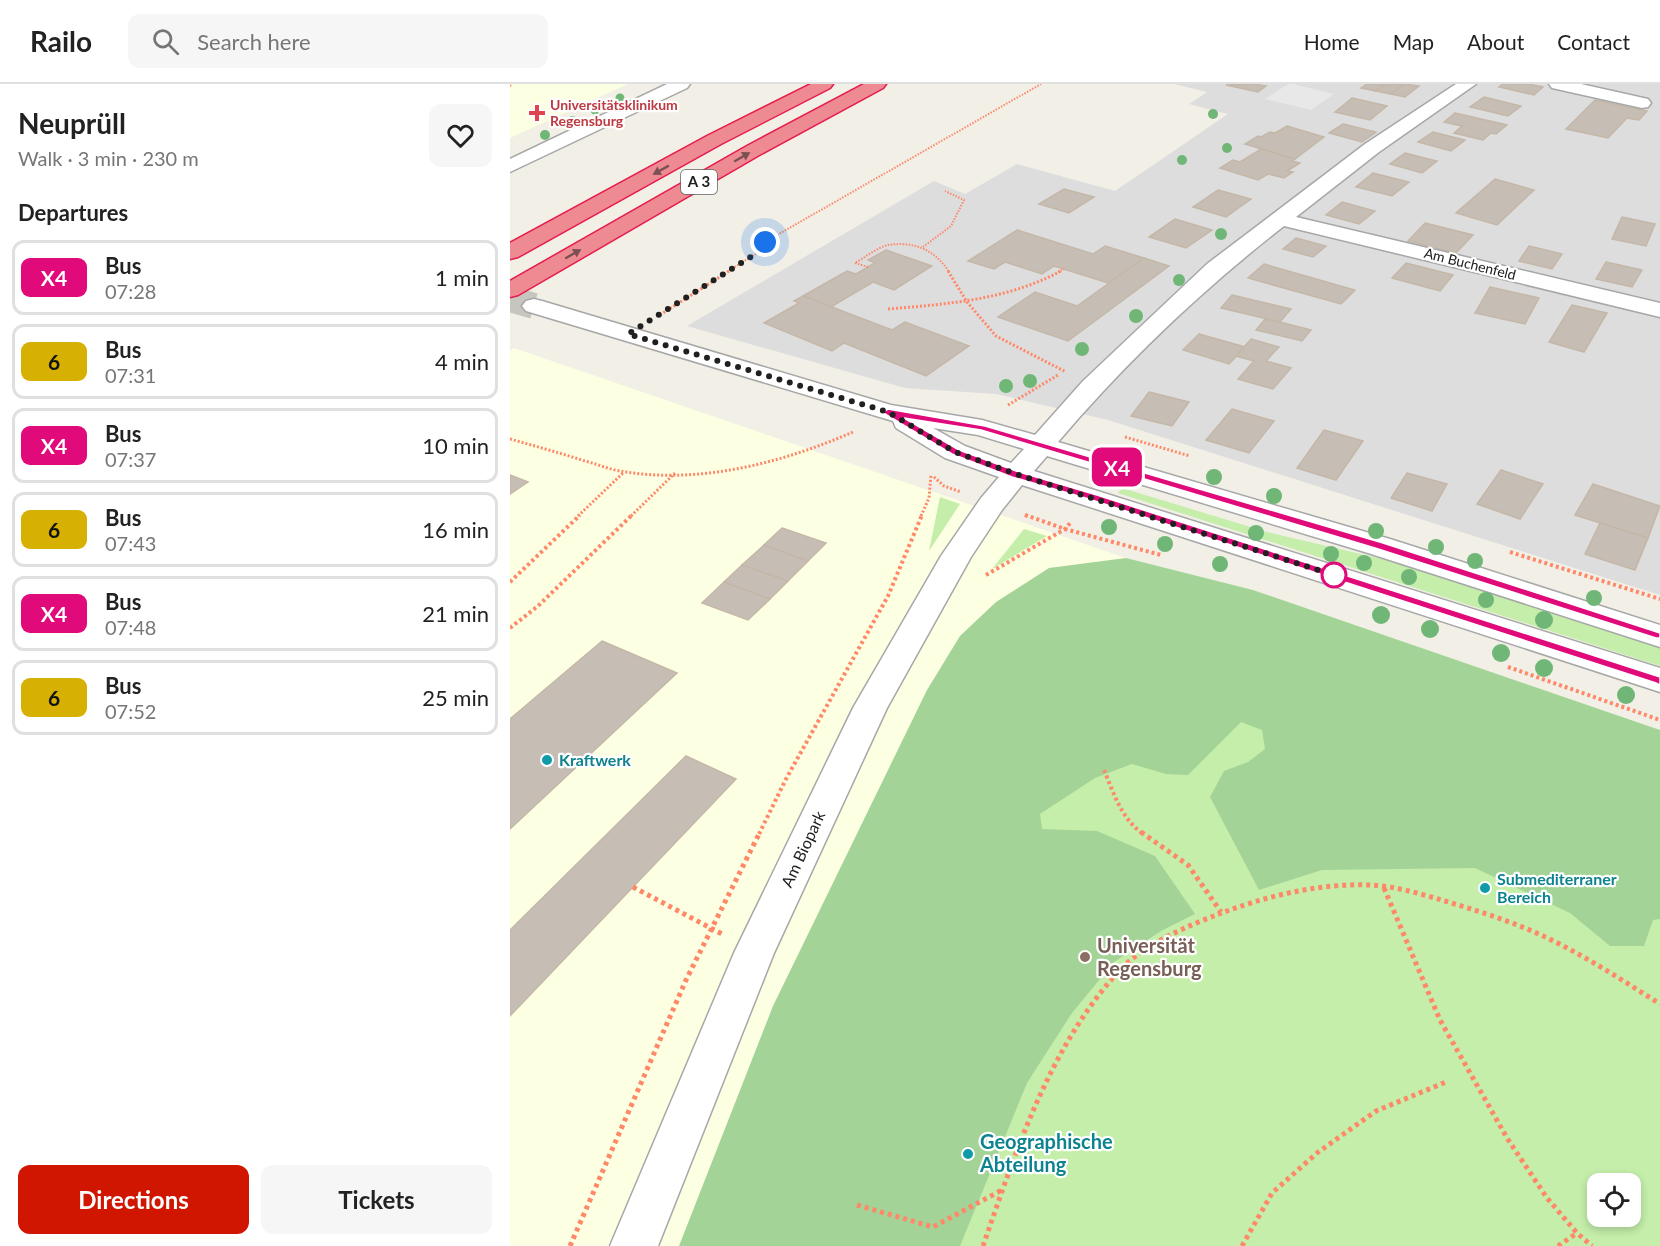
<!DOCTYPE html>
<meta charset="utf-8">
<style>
body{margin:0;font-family:Lato,sans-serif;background:#f6f6f6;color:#222;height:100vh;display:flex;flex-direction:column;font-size:22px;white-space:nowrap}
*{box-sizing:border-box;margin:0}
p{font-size:20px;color:#767676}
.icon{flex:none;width:33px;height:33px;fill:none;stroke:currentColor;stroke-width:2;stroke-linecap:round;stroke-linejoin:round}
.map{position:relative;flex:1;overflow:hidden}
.sheet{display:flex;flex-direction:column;background:#fff;width:510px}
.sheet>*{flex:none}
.badge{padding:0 12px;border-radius:9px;font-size:21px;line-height:39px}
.controls{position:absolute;left:1077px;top:1089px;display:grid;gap:12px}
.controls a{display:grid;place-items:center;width:54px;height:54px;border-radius:12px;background:#fff;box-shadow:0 3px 9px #0003;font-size:30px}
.you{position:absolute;width:30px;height:30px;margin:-15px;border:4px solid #fff;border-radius:50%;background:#1a73e8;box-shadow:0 0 0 9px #1a73e833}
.map>.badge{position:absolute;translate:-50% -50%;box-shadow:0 0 0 3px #fff}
h2{padding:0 18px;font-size:22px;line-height:54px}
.round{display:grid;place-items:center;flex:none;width:63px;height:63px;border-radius:12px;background:#f6f6f6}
.headline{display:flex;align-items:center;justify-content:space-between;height:102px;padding:0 18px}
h1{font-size:28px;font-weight:700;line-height:45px}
.cta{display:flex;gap:12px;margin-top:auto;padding:12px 18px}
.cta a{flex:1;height:69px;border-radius:12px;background:#d01500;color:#fff;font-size:24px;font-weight:700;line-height:69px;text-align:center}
.cta a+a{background:#f6f6f6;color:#222}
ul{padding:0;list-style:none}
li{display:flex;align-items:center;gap:18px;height:75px;margin:0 12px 9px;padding:0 6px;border:3px solid #e0e0e0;border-radius:12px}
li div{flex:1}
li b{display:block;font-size:22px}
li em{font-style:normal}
li .badge{min-width:66px;font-weight:700;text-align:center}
header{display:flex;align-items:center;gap:36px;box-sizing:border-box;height:84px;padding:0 30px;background:#fff;border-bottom:2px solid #e0e0e0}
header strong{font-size:28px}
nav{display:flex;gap:33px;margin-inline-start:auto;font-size:21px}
.search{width:420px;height:54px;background:#f6f6f6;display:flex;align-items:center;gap:15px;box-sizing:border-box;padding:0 21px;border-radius:12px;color:#767676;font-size:22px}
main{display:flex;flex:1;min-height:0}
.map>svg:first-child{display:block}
.residential{fill:#dedddd}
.education{fill:#fcffe1;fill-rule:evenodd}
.grass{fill:#c4eea9;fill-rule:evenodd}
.forest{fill:#a4d398}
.parking{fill:#e8e8e8}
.building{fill:#c6beb5;stroke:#c4b7a7;stroke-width:1.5}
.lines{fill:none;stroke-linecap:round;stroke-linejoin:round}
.minor-tunnel{stroke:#c7c6be;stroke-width:26;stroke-dasharray:26 13;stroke-linecap:butt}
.minor-casing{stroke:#a7a7a7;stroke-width:3}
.highway-casing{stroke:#e61c4d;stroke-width:3}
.path-far3{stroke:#ff8869;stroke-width:2;stroke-dasharray:1.5 1.5;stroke-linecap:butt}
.path-far2{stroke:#ff8869;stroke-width:3;stroke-dasharray:2 2;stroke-linecap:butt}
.path-far1{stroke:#ff8869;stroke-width:4;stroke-dasharray:3 3;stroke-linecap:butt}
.path{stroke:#ff8869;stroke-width:5;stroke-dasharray:4 4;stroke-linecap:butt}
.minor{fill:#fff;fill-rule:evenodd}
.highway{fill:#ed8a92;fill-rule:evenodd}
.tree{fill:#6fb677}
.oneway{fill:#7c5053}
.line{fill:#e00a7a;stroke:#fff;stroke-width:1.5}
.walk{stroke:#202020;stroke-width:6;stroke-dasharray:0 10.8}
.health-dot{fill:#e0444e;stroke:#fff;stroke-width:2}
.stop-dot{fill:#fff;stroke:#e00a7a;stroke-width:3}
.culture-dot{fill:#0f9aa8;stroke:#fff;stroke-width:2}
.education-dot{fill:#8d6e63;stroke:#fff;stroke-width:2}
.labels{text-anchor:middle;stroke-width:4.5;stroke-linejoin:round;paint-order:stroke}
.far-health-label{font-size:14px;font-weight:bold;fill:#be3a42;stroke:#fff;text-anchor:start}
.far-street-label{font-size:14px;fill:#202020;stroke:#fff}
.shield{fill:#fff;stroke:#636363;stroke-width:1.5}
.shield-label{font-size:15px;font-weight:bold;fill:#202020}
.culture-label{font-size:16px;font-weight:bold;fill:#0d838f;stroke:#fff;text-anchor:start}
.street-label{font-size:16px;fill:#202020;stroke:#fff}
.near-education-label{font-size:20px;font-weight:bold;fill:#785e54;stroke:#fff;text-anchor:start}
.near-culture-label{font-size:20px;font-weight:bold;fill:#0d838f;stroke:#fff;text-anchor:start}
</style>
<header>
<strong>Railo</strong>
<div class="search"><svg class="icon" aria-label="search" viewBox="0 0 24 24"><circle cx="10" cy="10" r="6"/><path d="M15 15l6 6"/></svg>Search here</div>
<nav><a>Home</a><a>Map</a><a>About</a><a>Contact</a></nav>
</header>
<main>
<section class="sheet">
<div class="headline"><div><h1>Neuprüll</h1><p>Walk · 3 min · 230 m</p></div><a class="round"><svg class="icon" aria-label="heart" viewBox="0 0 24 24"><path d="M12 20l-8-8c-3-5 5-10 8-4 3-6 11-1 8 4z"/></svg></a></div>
<h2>Departures</h2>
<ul>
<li><span class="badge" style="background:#e00a7a;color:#fff">X4</span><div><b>Bus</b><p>07:28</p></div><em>1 min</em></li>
<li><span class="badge" style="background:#d6b003;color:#111">6</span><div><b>Bus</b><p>07:31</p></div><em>4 min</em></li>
<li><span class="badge" style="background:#e00a7a;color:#fff">X4</span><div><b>Bus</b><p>07:37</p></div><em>10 min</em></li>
<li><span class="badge" style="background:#d6b003;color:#111">6</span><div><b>Bus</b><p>07:43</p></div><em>16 min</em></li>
<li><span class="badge" style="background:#e00a7a;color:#fff">X4</span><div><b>Bus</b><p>07:48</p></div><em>21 min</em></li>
<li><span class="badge" style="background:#d6b003;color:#111">6</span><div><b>Bus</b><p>07:52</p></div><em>25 min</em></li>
</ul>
<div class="cta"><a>Directions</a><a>Tickets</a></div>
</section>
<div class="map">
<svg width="1150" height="1162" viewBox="0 0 1150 1162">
<rect width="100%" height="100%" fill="#f1efe6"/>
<path class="residential" d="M664 0H1150V511L598 336 486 310 395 304 177 242 424 97 455 110 507 80 605 107 718 30 679 20 697 8Z"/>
<g class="education">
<path d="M0 0H118L0 54Z"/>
<path d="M4 264 616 474 743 506 1150 646V1162H0V267ZM1088 1100H1120V1132H1088Z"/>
</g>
<g class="grass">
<path d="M612 404 757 448 885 478 1150 564V582L608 409Z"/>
<path d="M430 413 450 420 419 467Z"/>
<path d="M514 445 537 452 482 485Z"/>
<path d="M734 577 1150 735V1162H270L527 658ZM1088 1100H1120V1132H1088Z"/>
</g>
<path class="forest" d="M616 474 743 506 1150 646V835L1143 836 1134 862H1100L1060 829 965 784 812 786 749 806 700 713 714 687 738 678 755 665 752 646 731 638 678 691 656 690 622 680 585 694 530 730 532 745 587 747 645 772 685 830 651 847 604 878 562 929 517 999 450 1162H169L263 922 417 606 450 552 486 518 539 484Z"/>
<path class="parking" d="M778 0H783L824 10 801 26 755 15Z"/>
<g class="building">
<path d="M744 0 756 2 748 8 716 1Z"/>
<path d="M857 0H876L866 7 851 4Z"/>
<path d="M876 0H894L881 10 866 7Z"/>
<path d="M894 0 909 2 895 13 881 10Z"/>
<path d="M993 0H1018L1033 3 1024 11 989 3Z"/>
<path d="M974 13 1011 22 998 32 960 23Z"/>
<path d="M842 14 877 22 860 36 825 28Z"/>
<path d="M1085 16 1137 27 1129 36 1117 34 1098 54 1056 45Z"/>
<path d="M945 29 997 41 986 50 981 49 973 56 944 49 952 42 934 38Z"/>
<path d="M833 40 866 48 852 58 819 49Z"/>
<path d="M777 42 814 53 785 75 735 60 748 52 751 53 760 48 765 49Z"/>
<path d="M923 48 955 56 941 67 908 58Z"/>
<path d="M751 65 785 75 782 77 790 79 777 87 783 88 774 94 758 90 748 96 710 84 723 76 730 78Z"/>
<path d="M895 69 927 77 912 89 880 80Z"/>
<path d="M863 89 899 98 882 112 846 103Z"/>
<path d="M985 95 1024 106 987 141 946 129Z"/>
<path d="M554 105 584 113 559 129 529 120Z"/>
<path d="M708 106 741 115 716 133 683 123Z"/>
<path d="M832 118 865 127 849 140 816 131Z"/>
<path d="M1112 133 1145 140 1136 162 1102 155Z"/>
<path d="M665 135 702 146 676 164 639 153Z"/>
<path d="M915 139 963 151 946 169 898 157Z"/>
<path d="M507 146 583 170 595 162 634 174 598 199 544 182 532 190 495 178 484 185 458 177Z"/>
<path d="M786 154 816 162 803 173 773 165Z"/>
<path d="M1019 162 1052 170 1042 185 1009 177Z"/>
<path d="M376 166 422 182 384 206 363 198 321 223 293 212 337 187 346 190 365 179 358 176Z"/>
<path d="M634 174 659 182 558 257 488 233 525 208 567 222Z"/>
<path d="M1096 178 1132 186 1122 203 1086 195Z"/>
<path d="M896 179 943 191 930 207 882 194Z"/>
<path d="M754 180 845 206 831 220 738 194Z"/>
<path d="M980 203 1029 214 1015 240 965 229Z"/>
<path d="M722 211 781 225 770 238 711 224Z"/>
<path d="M293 212 382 246 395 238 459 262 416 292 334 259 322 267 254 239 289 219 284 217Z"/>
<path d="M1062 221 1097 229 1074 268 1039 258Z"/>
<path d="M755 235 770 238 801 246 792 257 746 246Z"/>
<path d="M689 250 735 263 719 280 673 266Z"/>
<path d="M741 255 769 263 756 277 781 284 763 305 728 295 744 277 726 272Z"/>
<path d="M639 308 679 318 662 342 621 332Z"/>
<path d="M722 325 764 337 739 369 696 356Z"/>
<path d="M814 346 853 357 826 396 787 384Z"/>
<path d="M991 386 1033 400 1010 435 967 420Z"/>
<path d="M897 389 937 400 922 427 881 414Z"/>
<path d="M0 391 18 398 0 410Z"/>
<path d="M1083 400 1150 422 1138 454 1065 431Z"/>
<path d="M1090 439 1138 454 1125 486 1075 470Z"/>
<path d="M272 444 316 459 298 477 254 461Z"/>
<path d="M254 461 298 477 278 497 232 481Z"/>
<path d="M232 481 278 497 260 515 214 498Z"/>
<path d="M214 498 260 515 238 536 192 519Z"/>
<path d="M92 557 167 589 0 745V635Z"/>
<path d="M176 672 226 695 0 932V846Z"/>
</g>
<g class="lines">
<path class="minor-tunnel" d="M0 215 24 222"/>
<g class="minor-casing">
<g id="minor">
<path d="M157 0H180L177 4 0 88V75Z"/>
<path d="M946 0H966L869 68 786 133 1150 219V233L774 142C692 206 616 278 548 358L880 455 1150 541V563L858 469 537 372 524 387 1150 584V608L512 401 492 426 461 473 377 624 264 869 148 1162H100L224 869 343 624 431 472 471 414 489 393 435 374 386 344 383 337 16 227 12 222 16 217 24 215 32 217 381 321 472 336 525 351 573 297 697 180 855 60ZM423 344 468 351 514 365 501 379 455 362Z"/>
<path d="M1039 0H1071L1138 15 1141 19 1138 23 1132 24 1042 4Z"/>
</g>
</g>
<g class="highway-casing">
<g id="highway">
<path d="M301 0H323L320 4 211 60 8 173 0 175V159L197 52Z"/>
<path d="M354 0H376L373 4 251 70 8 211 0 213V197L237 62Z"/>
</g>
</g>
<g class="path-far3">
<path d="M0 1 2 3"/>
<path d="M413 163 441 142 454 116 435 107"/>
<path d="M358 183 345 179C354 174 368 163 378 161 405 157 425 166 439 188"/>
<path d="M217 188 247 169 255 158 531 0"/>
<path d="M548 188 554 185"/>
</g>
<g class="path-far2">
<path d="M438 187 457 218 486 252 556 288"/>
<path d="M378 225C438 220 497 216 551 187"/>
<path d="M150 231 219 187"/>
<path d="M498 321 548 291"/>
<path d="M615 353 680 372"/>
<path d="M0 355C25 362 50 369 75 377 87 380 98 385 110 387 188 401 272 379 343 348"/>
<path d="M424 393 434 402 451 408"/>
<path d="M515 431 518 432"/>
<path d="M68 432 113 389"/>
<path d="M121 432 165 389"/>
<path d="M411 432 419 414 421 391"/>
</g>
<g class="path-far1">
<path d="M515 431 555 445 651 471"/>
<path d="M1000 468 1150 515"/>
<path d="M476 491 555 445 561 438"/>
<path d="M0 498 70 431"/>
<path d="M0 544 28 522 122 431"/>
<path d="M998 583 1150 636"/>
<path d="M594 686C604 710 611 734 633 750"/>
<path d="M249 750 276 695 378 512 412 431"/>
</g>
<g class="path">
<path d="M631 748 678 781 711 828"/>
<path d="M123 803 212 850"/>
<path d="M874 804 930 936 997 1054 1037 1114 1067 1149 1082 1162"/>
<path d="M347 1121 423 1143 492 1106"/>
<path d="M60 1162 176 896 250 748"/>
<path d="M473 1162C506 1067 539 964 608 888 634 860 675 843 709 830 756 812 810 799 860 801 885 802 911 810 935 817 968 827 1001 837 1033 852 1074 871 1112 896 1150 920"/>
<path d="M732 1162 762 1109 807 1069 866 1027 936 998"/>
<path d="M1048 1162 1067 1149"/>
</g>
<use href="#minor" class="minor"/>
<use href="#highway" class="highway"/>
</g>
<g class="tree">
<circle cx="110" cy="14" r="4.5"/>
<circle cx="85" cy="26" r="4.5"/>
<circle cx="703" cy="30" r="5"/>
<circle cx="62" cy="37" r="5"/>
<circle cx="35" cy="51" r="5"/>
<circle cx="717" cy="64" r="5"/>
<circle cx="672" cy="76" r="5"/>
<circle cx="711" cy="150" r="6"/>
<circle cx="669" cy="196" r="6"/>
<circle cx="626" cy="232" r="7"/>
<circle cx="572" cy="265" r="7"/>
<circle cx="520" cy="297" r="7"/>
<circle cx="496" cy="302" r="7"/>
<circle cx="704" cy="393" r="8"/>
<circle cx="764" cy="412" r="8"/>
<circle cx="599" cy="443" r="8"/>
<circle cx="866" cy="447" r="8"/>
<circle cx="746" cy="449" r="8"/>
<circle cx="655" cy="460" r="8"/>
<circle cx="926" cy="463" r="8"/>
<circle cx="821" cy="470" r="8"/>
<circle cx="965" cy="477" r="8"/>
<circle cx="854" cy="479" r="8"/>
<circle cx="710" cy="480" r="8"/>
<circle cx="899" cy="493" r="8"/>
<circle cx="1084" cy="514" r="8"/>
<circle cx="976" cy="516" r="8"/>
<circle cx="871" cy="531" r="9"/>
<circle cx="1034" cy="536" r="9"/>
<circle cx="920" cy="545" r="9"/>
<circle cx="991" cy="569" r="9"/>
<circle cx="1034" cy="584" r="9"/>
<circle cx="1116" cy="611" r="9"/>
</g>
<defs><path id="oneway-solid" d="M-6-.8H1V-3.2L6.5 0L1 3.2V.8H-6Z" transform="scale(1.5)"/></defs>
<g class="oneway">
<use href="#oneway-solid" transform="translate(232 73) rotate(-30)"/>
<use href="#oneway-solid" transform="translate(151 86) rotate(151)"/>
<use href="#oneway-solid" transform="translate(63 170) rotate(-30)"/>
</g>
<path class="line" d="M378 325 475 342 873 459 1150 549V554H1146L865 464 471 346 394 334 449 366 509 388 587 411 1150 593V601L1146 599 579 415 502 393 442 370 375 330 373 328Z"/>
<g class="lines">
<path class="walk" d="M255 158 247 169 118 250 378 328 445 368 506 390 824 491"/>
</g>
<path class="health-dot" d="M24 20h6v6h6v6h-6v6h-6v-6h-6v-6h6z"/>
<circle class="stop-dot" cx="824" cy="491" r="12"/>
<g class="culture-dot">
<circle cx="37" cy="676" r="6"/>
<circle cx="975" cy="804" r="6"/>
<circle cx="458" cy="1070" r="6"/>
</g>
<circle class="education-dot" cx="575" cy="873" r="6"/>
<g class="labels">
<g class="far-health-label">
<text x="40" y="26">Universitätsklinikum<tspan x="40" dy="16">Regensburg</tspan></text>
</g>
<g class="far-street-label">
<text transform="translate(960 180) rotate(14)" y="5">Am Buchenfeld</text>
</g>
<rect class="shield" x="171" y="86" width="36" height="24" rx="4.5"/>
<g class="shield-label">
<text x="189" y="103">A 3</text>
</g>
<g class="culture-label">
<text x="49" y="682">Kraftwerk</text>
<text x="987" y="801">Submediterraner<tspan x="987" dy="18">Bereich</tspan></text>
</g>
<g class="street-label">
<text transform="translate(293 765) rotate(-65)" y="6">Am Biopark</text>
</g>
<g class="near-education-label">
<text x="587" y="869">Universität<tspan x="587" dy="23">Regensburg</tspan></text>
</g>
<g class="near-culture-label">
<text x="470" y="1065">Geographische<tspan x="470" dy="23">Abteilung</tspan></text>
</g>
</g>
</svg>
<div class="controls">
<a><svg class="icon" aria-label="locate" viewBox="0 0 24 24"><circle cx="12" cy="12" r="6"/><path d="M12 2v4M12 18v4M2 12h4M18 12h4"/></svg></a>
</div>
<div class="you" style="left:255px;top:158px"></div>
<b class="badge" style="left:607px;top:383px;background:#e00a7a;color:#fff">X4</b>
</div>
</main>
